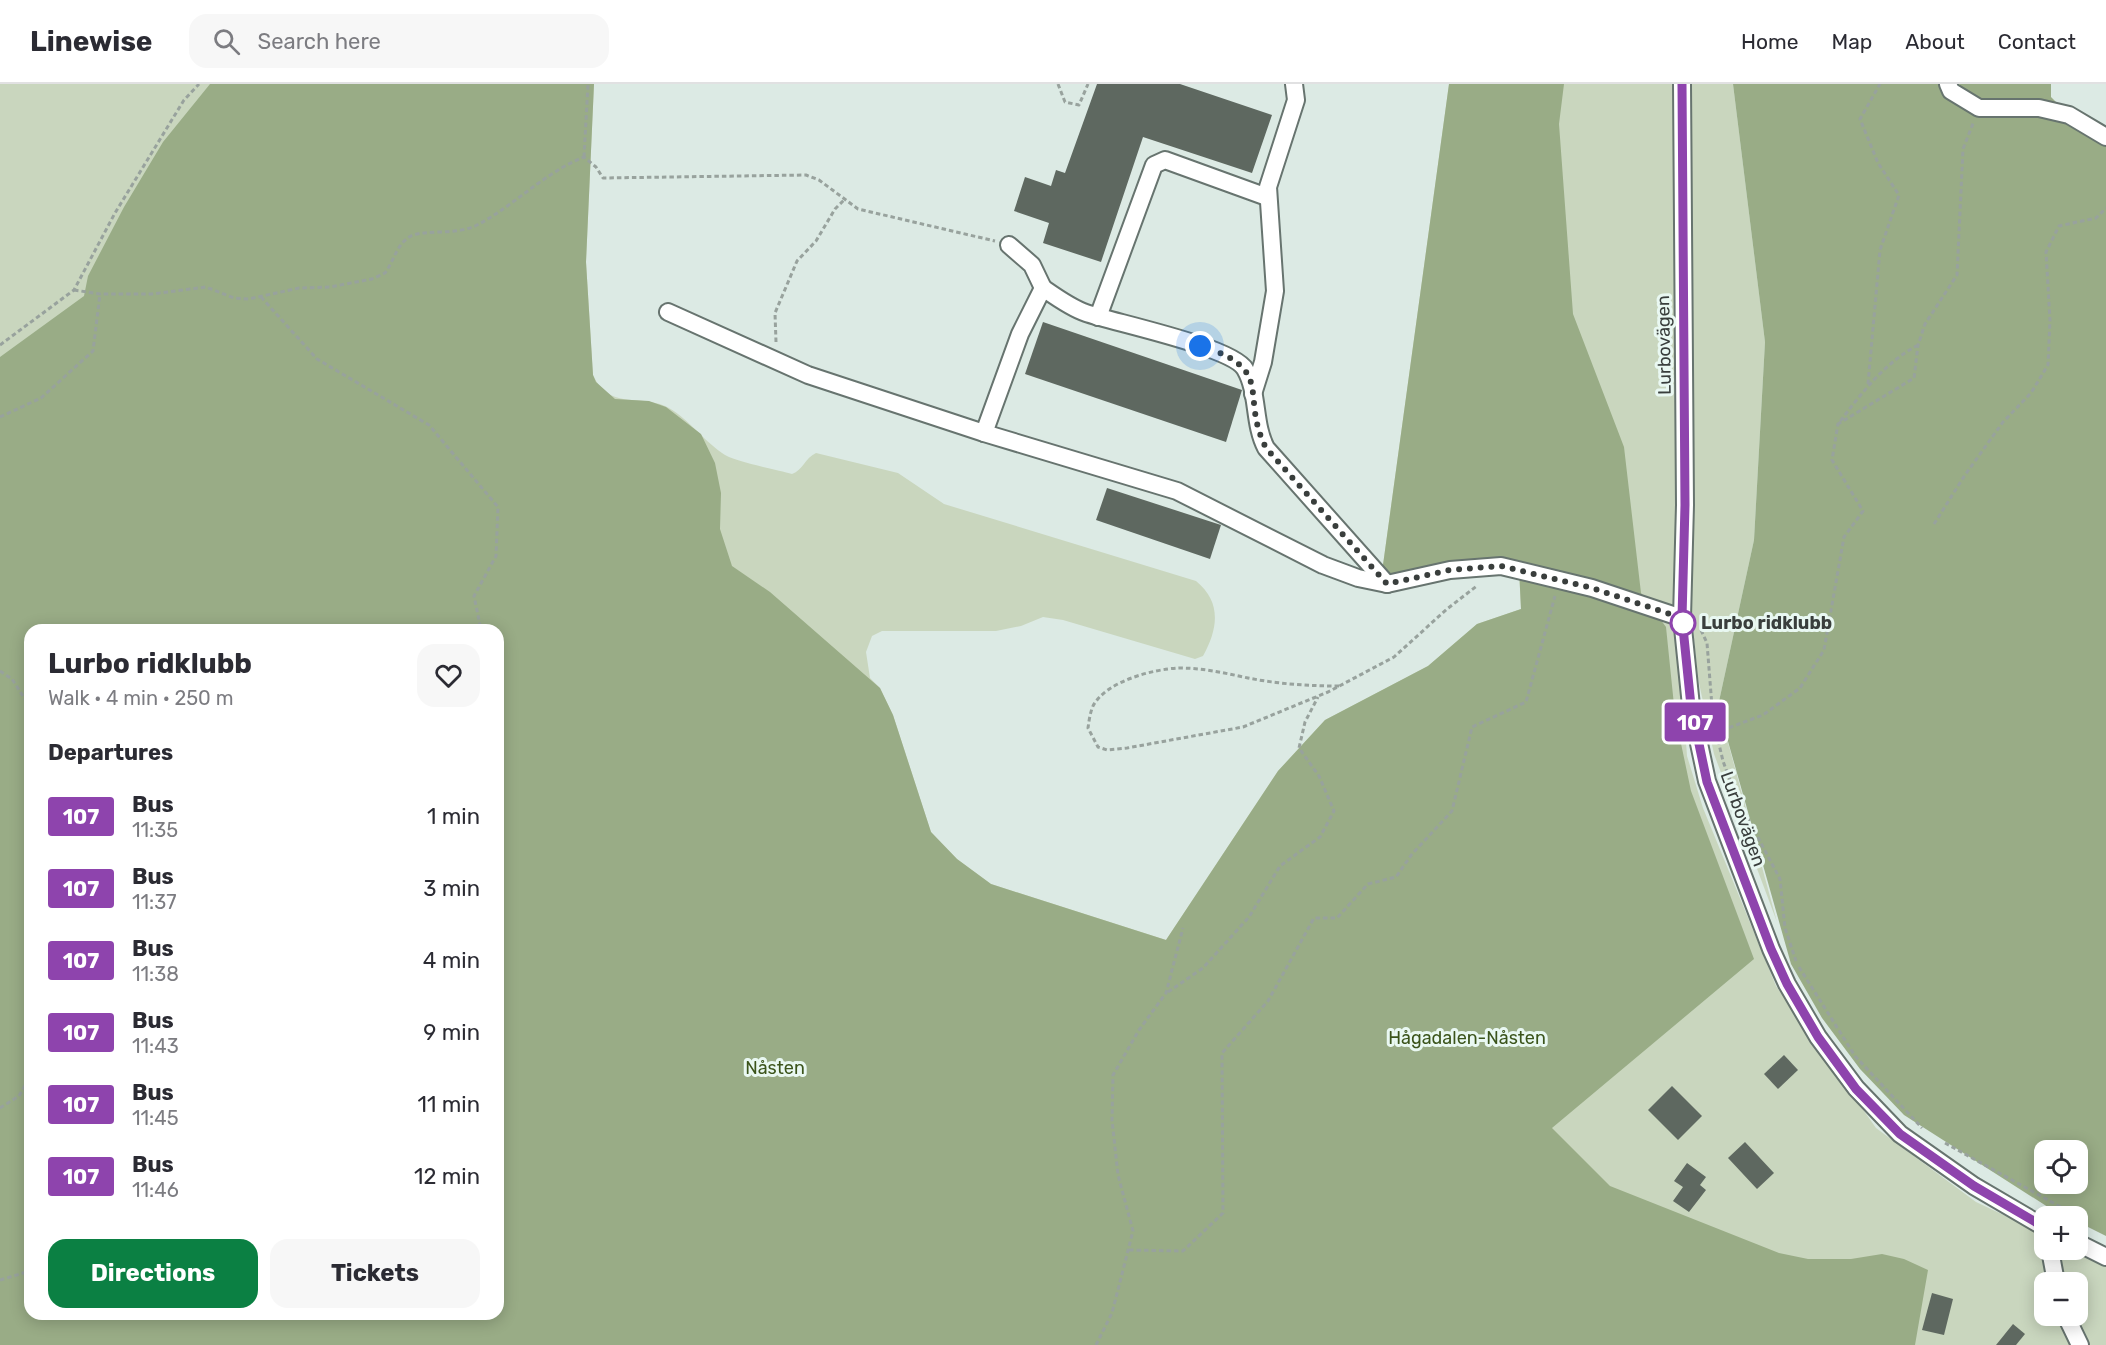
<!DOCTYPE html>
<meta charset="utf-8">
<style>
body{margin:0;font-family:Rubik,sans-serif;background:#f7f7f7;color:#2b2b33;height:100vh;display:flex;flex-direction:column;font-size:22px;white-space:nowrap}
*{box-sizing:border-box;margin:0}
p{font-size:20px;color:#7c7c81}
.icon{flex:none;width:33px;height:33px;fill:none;stroke:currentColor;stroke-width:2;stroke-linecap:round;stroke-linejoin:round}
.map{position:relative;flex:1;overflow:hidden}
.drawer{position:absolute;left:24px;top:540px;width:480px;height:696px;display:flex;flex-direction:column;background:#fff;border-radius:18px;box-shadow:0 3px 15px #0003}
.drawer>*{flex:none}
.badge{padding:0 12px;border-radius:4px;font-size:21px;line-height:39px}
.buttons{position:absolute;left:2034px;top:1056px;display:grid;gap:12px}
.buttons a{display:grid;place-items:center;width:54px;height:54px;border-radius:12px;background:#fff;box-shadow:0 3px 15px #0003;font-size:30px}
.you{position:absolute;width:30px;height:30px;margin:-15px;border:4px solid #fff;border-radius:50%;background:#1a73e8;box-shadow:0 0 0 9px #1a73e833}
.map>.badge{position:absolute;translate:-50% -50%;box-shadow:0 0 0 3px #fff}
h2{padding:0 24px;font-size:22px;line-height:54px}
.round{display:grid;place-items:center;flex:none;width:63px;height:63px;border-radius:18px;background:#f7f7f7}
.summary{display:flex;align-items:center;justify-content:space-between;height:102px;padding:0 24px}
h1{font-size:28px;font-weight:700;line-height:45px}
.primary-button{display:flex;gap:12px;margin-top:auto;padding:12px 24px}
.primary-button a{flex:1;height:69px;border-radius:18px;background:#0b8043;color:#fff;font-size:24px;font-weight:700;line-height:69px;text-align:center}
.primary-button a+a{background:#f7f7f7;color:#2b2b33}
ul{padding:0;list-style:none}
li{display:flex;align-items:center;gap:18px;height:72px;padding:0 24px}
li div{flex:1}
li b{display:block;font-size:22px}
li em{font-style:normal}
li .badge{min-width:66px;font-weight:700;text-align:center}
header{display:flex;align-items:center;gap:36px;box-sizing:border-box;height:84px;padding:0 30px;background:#fff;border-bottom:2px solid #e1e1e2}
header strong{font-size:28px}
nav{display:flex;gap:33px;margin-inline-start:auto;font-size:21px}
.search{width:420px;height:54px;background:#f7f7f7;display:flex;align-items:center;gap:15px;box-sizing:border-box;padding:0 21px;border-radius:18px;color:#7c7c81;font-size:22px}
.map>svg:first-child{display:block}
.green{fill:#c9d6be;fill-rule:evenodd}
.forest{fill:#99ac86;fill-rule:evenodd}
.building{fill:#5e6860}
.lines{fill:none;stroke-linecap:round;stroke-linejoin:round}
.minor-casing{stroke:#67746f;stroke-width:20}
.path{stroke:#98a29d;stroke-width:3;stroke-dasharray:4.5 3;stroke-linecap:butt}
.minor{stroke:#fff;stroke-width:16}
.line-casing{stroke:#fff;stroke-width:14}
.line{stroke:#8e44ad;stroke-width:9}
.walk{stroke:#393e3c;stroke-width:6;stroke-dasharray:0 10.8}
.stop-dot{fill:#fff;stroke:#8e44ad;stroke-width:3}
.labels{text-anchor:middle;stroke-width:6;stroke-linejoin:round;paint-order:stroke}
.street-label{font-size:18px;fill:#393e3c;stroke:#e9f8f2}
.stop-label{font-size:18px;font-weight:bold;fill:#393e3c;stroke:#e9f8f2;text-anchor:start}
.park-label{font-size:18px;fill:#3b541b;stroke:#e9f8f2}
</style>
<header>
<strong>Linewise</strong>
<div class="search"><svg class="icon" aria-label="search" viewBox="0 0 24 24"><circle cx="10" cy="10" r="6"/><path d="M15 15l6 6"/></svg>Search here</div>
<nav><a>Home</a><a>Map</a><a>About</a><a>Contact</a></nav>
</header>
<div class="map">
<svg width="2106" height="1261" viewBox="0 0 2106 1261">
<rect width="100%" height="100%" fill="#dceae4"/>
<path class="green" d="M0 0H594L586 178 593 291C609 326 637 310 665 322 686 332 702 355 722 369 733 378 776 385 792 390 803 386 805 374 816 369L898 389 944 420 1196 497C1222 518 1218 545 1203 572L1195 575 1063 536 1043 533 1021 542 996 547H882L872 552 866 568 870 594 880 604 893 631 931 748 957 775 991 800 1166 856 1278 687 1325 636 1428 582 1477 540 1521 525 1519 485 1383 481 1449 0H1733L1765 258 1754 456 1718 622 1777 838 1714 670 1698 594 1689 507 1675 508 1687 672 1703 724 1776 902 1876 1044 1976 1118 2044 1150V1166H2077L2106 1179V1261H0ZM30 546H498V1230H30ZM2044 1198H2078V1232H2044Z"/>
<g class="forest">
<path d="M210 0H594L586 178 593 291 596 298 615 315 649 317 666 323 701 350 715 379 721 409 720 445 732 482 770 508 880 604 893 631 931 748 957 775 991 800 1166 856 1278 687 1325 636 1428 582 1477 540 1521 525 1519 484 1384 492 1383 481 1449 0H1564L1559 40 1573 230 1624 363 1641 509 1666 543 1675 631 1691 707 1754 875 1552 1044 1610 1102 1779 1169 1808 1175H1851L1882 1170 1904 1175 1928 1186 1915 1261H0V273L84 212 88 192 124 123 163 58ZM30 546H498V1230H30Z"/>
<path d="M1733 0H2051V13L2069 31 2106 53V1152L2078 1138V1132H2067L2051 1125 1904 1031 1860 985 1822 934 1791 880 1718 622 1754 456 1765 258ZM2044 1066H2078V1100H2044Z"/>
</g>
<g class="building">
<path d="M1097 0H1180L1272 31 1252 89 1143 53 1101 178 1043 159 1049 139 1014 127 1025 93 1051 102 1056 86 1065 89Z"/>
<path d="M1043 238 1242 306 1226 358 1025 290Z"/>
<path d="M1107 404 1221 441 1210 475 1096 436Z"/>
<path d="M1784 971 1798 986 1778 1005 1764 990Z"/>
<path d="M1672 1002 1702 1032 1678 1056 1648 1026Z"/>
<path d="M1745 1058 1774 1089 1757 1105 1728 1074Z"/>
<path d="M1687 1079 1706 1093 1700 1101 1706 1106 1689 1128 1673 1117 1683 1103 1674 1097Z"/>
<path d="M1932 1209 1953 1215 1944 1251 1922 1246Z"/>
<path d="M2013 1240 2025 1250 2016 1261H1996Z"/>
</g>
<g class="lines">
<g class="minor-casing">
<g id="minor">
<path d="M1682 0 1685 421 1682 534 1691 622 1707 697 1771 865 1787 900 1818 953 1856 1004 1900 1050 1974 1102 2044 1143"/>
<path d="M1948 0 1951 7 1979 24H2039L2069 31 2106 53"/>
<path d="M1009 161 1032 181 1043 204"/>
<path d="M668 228 808 291 984 349 1177 407 1323 481 1358 494 1387 500 1450 486 1501 482 1592 504 1682 534"/>
<path d="M1098 233 1154 81 1165 76 1267 113"/>
<path d="M1253 310 1263 278 1275 207 1268 103 1296 16 1294 0"/>
<path d="M984 349 1020 250 1043 204C1056 213 1071 224 1086 229 1116 239 1232 263 1245 285 1259 309 1253 339 1266 364L1387 500"/>
<path d="M2078 1159 2106 1173"/>
<path d="M2050 1166 2056 1198"/>
<path d="M2066 1232 2080 1261"/>
</g>
</g>
<g class="path">
<path d="M1058 0 1065 18 1079 21 1088 0"/>
<path d="M584 73 588 0"/>
<path d="M74 206 100 210H152L206 203 234 214 249 215 299 204 330 203 372 195 385 189C394 177 397 159 411 152 426 145 458 152 479 140 516 120 544 89 584 73L596 83 603 94 806 91 819 96 858 125 995 157"/>
<path d="M261 213 317 275 429 341 498 423 496 472 474 512 481 546"/>
<path d="M776 258 775 229 797 177 816 157 835 125 844 116"/>
<path d="M0 261 74 206 115 129 184 16 199 0"/>
<path d="M1918 261C1884 279 1861 310 1838 340L1914 294 1918 261 1925 240 1957 191 1963 65 1974 37"/>
<path d="M1868 300 1880 166 1899 111 1878 79 1860 35 1880 0"/>
<path d="M0 333 41 314 93 267 100 210"/>
<path d="M1934 440 1965 391 2003 338 2031 309 2048 281 2050 236 2046 168 2059 142 2096 134 2106 124"/>
<path d="M1701 546 1707 559 1713 635 1723 677 1735 710 1780 795 1785 844 1796 877"/>
<path d="M0 587 12 595 30 623"/>
<path d="M1339 602C1309 602 1278 600 1248 594 1225 589 1203 584 1179 584 1154 585 1106 597 1093 622 1090 629 1089 637 1088 644L1098 663 1107 666 1127 664 1243 643 1328 608 1394 573 1447 525 1478 501"/>
<path d="M1715 649 1763 631 1800 604 1824 566 1844 453 1863 427 1832 376 1838 340"/>
<path d="M1799 883 1855 972 1922 1044"/>
<path d="M1168 908 1203 884 1249 833 1280 782 1320 753 1334 727 1319 692 1299 664 1305 638 1318 613"/>
<path d="M0 1024 19 1012 30 993"/>
<path d="M1945 1059 2077 1132"/>
<path d="M1129 1166 1183 1167 1223 1129 1222 969 1268 917 1314 834H1337L1368 800 1396 793 1412 770 1452 727 1472 643 1526 618 1555 512"/>
<path d="M0 1196 30 1187"/>
<path d="M1096 1261 1112 1229 1133 1147 1118 1091 1112 1036 1113 991 1139 946 1166 909 1183 844"/>
</g>
<use href="#minor" class="minor"/>
</g>
<g class="lines">
<g class="line-casing">
<path id="line" d="M1682 0 1685 421 1682 534 1691 622 1707 698 1771 865 1787 900 1818 953 1856 1005 1900 1050 1974 1102 2044 1143"/>
</g>
<use href="#line" class="line"/>
<path class="walk" d="M1200 262C1277 285 1239 311 1266 364L1387 500 1450 486 1501 482 1592 504 1682 534 1683 539"/>
</g>
<circle class="stop-dot" cx="1683" cy="539" r="12"/>
<g class="labels">
<g class="street-label">
<text transform="translate(1664 261) rotate(-91)" y="6">Lurbovägen</text>
<text transform="translate(1743 735) rotate(70)" y="6">Lurbovägen</text>
</g>
<g class="stop-label">
<text x="1701" y="545">Lurbo ridklubb</text>
</g>
<g class="park-label">
<text x="1467" y="960">Hågadalen-Nåsten</text>
<text x="775" y="990">Nåsten</text>
</g>
</g>
</svg>
<div class="buttons">
<a><svg class="icon" aria-label="locate" viewBox="0 0 24 24"><circle cx="12" cy="12" r="6"/><path d="M12 2v4M12 18v4M2 12h4M18 12h4"/></svg></a>
<a>+</a>
<a>−</a>
</div>
<div class="you" style="left:1200px;top:262px"></div>
<b class="badge" style="left:1695px;top:638px;background:#8e44ad;color:#fff">107</b>
<section class="drawer">
<div class="summary"><div><h1>Lurbo ridklubb</h1><p>Walk · 4 min · 250 m</p></div><a class="round"><svg class="icon" aria-label="heart" viewBox="0 0 24 24"><path d="M12 20l-8-8c-3-5 5-10 8-4 3-6 11-1 8 4z"/></svg></a></div>
<h2>Departures</h2>
<ul>
<li><span class="badge" style="background:#8e44ad;color:#fff">107</span><div><b>Bus</b><p>11:35</p></div><em>1 min</em></li>
<li><span class="badge" style="background:#8e44ad;color:#fff">107</span><div><b>Bus</b><p>11:37</p></div><em>3 min</em></li>
<li><span class="badge" style="background:#8e44ad;color:#fff">107</span><div><b>Bus</b><p>11:38</p></div><em>4 min</em></li>
<li><span class="badge" style="background:#8e44ad;color:#fff">107</span><div><b>Bus</b><p>11:43</p></div><em>9 min</em></li>
<li><span class="badge" style="background:#8e44ad;color:#fff">107</span><div><b>Bus</b><p>11:45</p></div><em>11 min</em></li>
<li><span class="badge" style="background:#8e44ad;color:#fff">107</span><div><b>Bus</b><p>11:46</p></div><em>12 min</em></li>
</ul>
<div class="primary-button"><a>Directions</a><a>Tickets</a></div>
</section>
</div>
